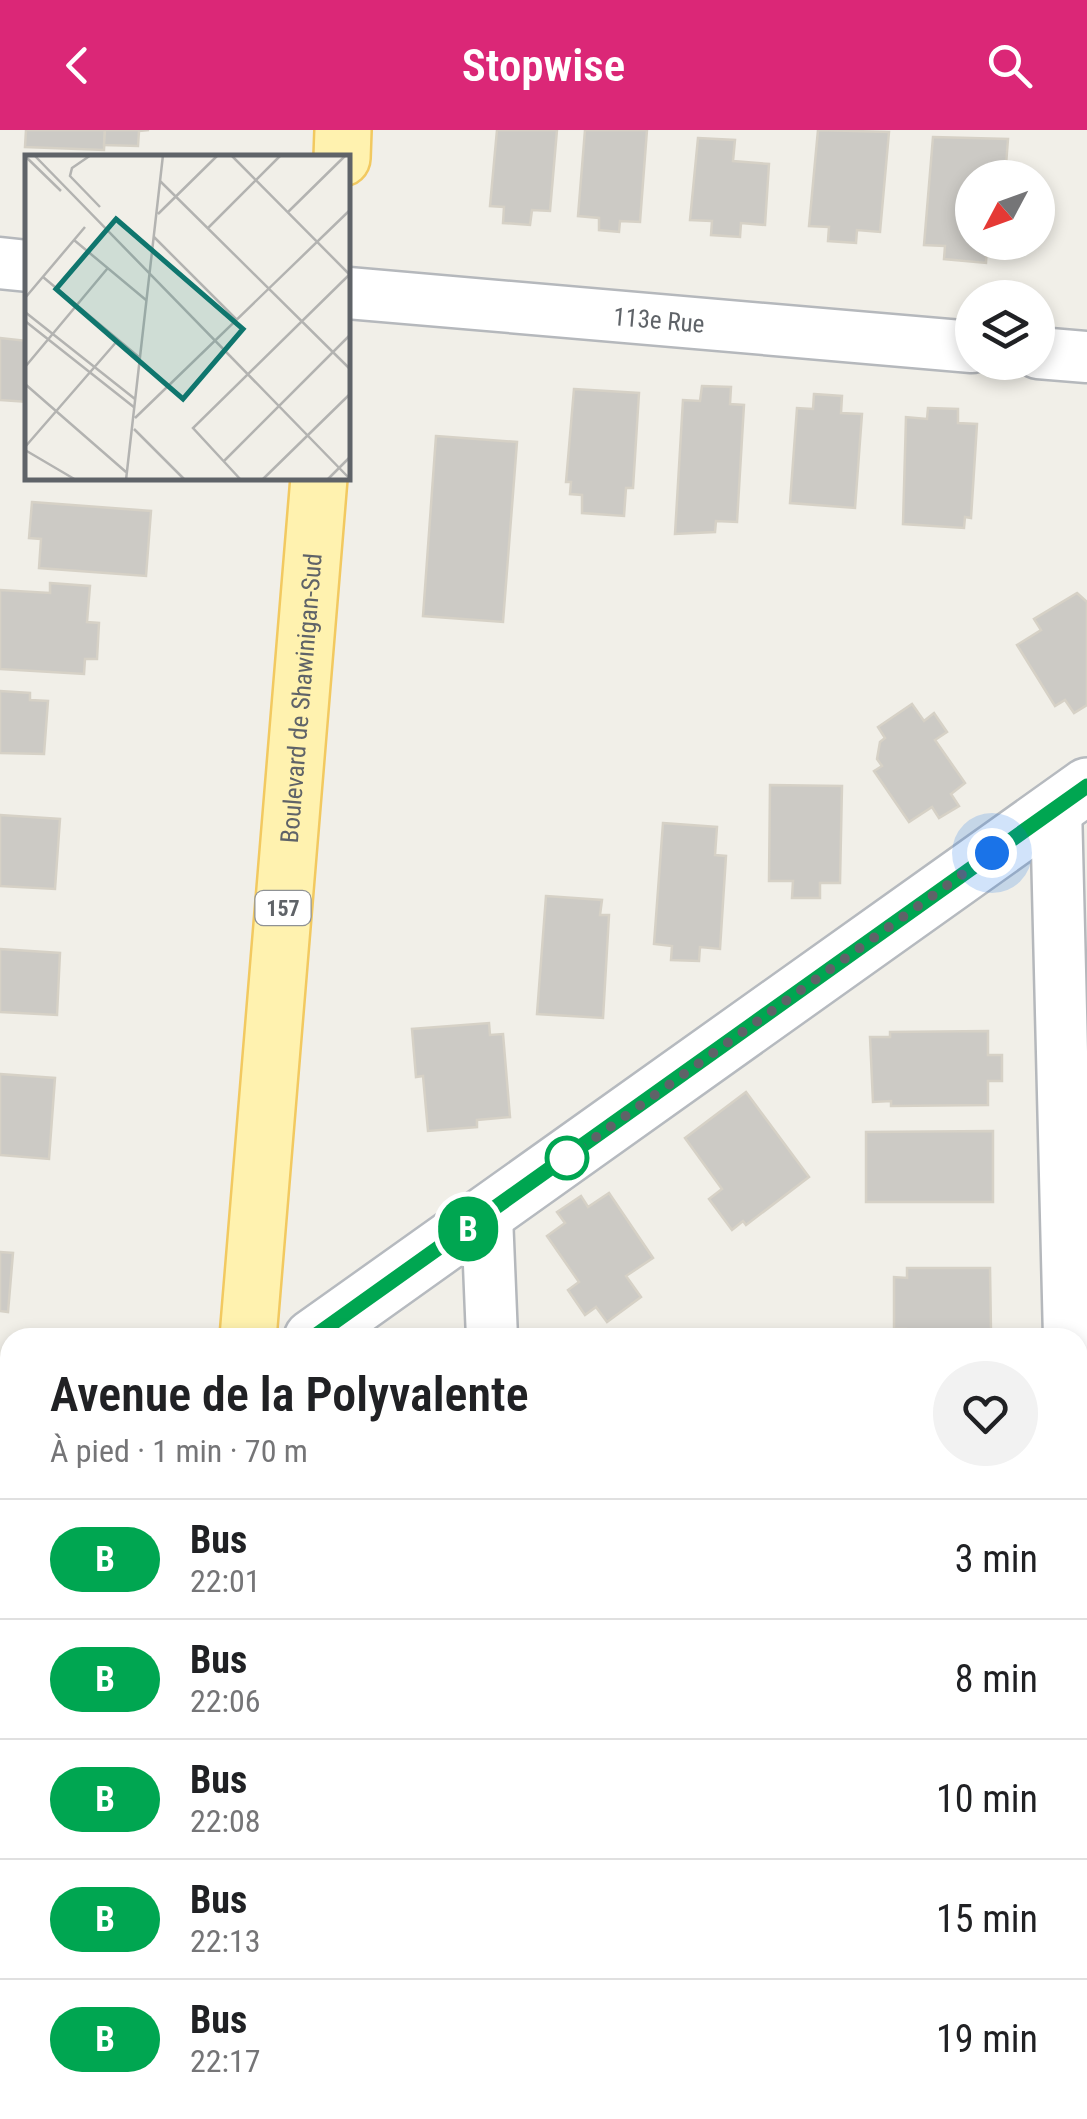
<!DOCTYPE html>
<html lang="fr">
<meta charset="utf-8">
<style>
body{margin:0;font-family:"Roboto Condensed",sans-serif;background:#f2f2f2;color:#202124;height:100vh;display:flex;flex-direction:column;font-size:38px;white-space:nowrap}
*{box-sizing:border-box;margin:0}
p{font-size:32px;color:#757577}
.icon{flex:none;width:55px;height:55px;fill:none;stroke:currentColor;stroke-width:2;stroke-linecap:round;stroke-linejoin:round}
.map{position:relative;flex:1;overflow:hidden}
.details{position:absolute;left:0px;top:1198px;width:1088px;height:792px;display:flex;flex-direction:column;background:#fff;border-radius:30px 30px 0 0;box-shadow:0 5px 15px #0003}
.details>*{flex:none}
.badge{padding:0 20px;border-radius:32px;font-size:35px;line-height:65px}
.needle{width:65px;rotate:229deg}
.controls{position:absolute;left:955px;top:30px;display:grid;gap:20px}
.controls a{display:grid;place-items:center;width:100px;height:100px;border-radius:50%;background:#fff;box-shadow:0 5px 15px #0003;font-size:50px}
.you{position:absolute;width:50px;height:50px;margin:-25px;border:8px solid #fff;border-radius:50%;background:#1a73e8;box-shadow:0 0 0 15px #1a73e833}
.map>.badge{position:absolute;translate:-50% -50%;box-shadow:0 0 0 5px #fff}
.round{display:grid;place-items:center;flex:none;width:105px;height:105px;border-radius:52px;background:#f2f2f2}
.overview{display:flex;align-items:center;justify-content:space-between;height:170px;padding:0 50px}
h1{font-size:48px;font-weight:600;line-height:75px}
ul{padding:0;list-style:none}
li{display:flex;align-items:center;gap:30px;height:120px;padding:0 50px;border-top:2px solid #e0e0e0}
li div{flex:1}
li b{display:block;font-size:38px}
li em{font-style:normal}
li .badge{min-width:110px;font-weight:700;text-align:center}
header{display:flex;justify-content:space-between;align-items:center;height:130px;padding:0 50px;background:#db2777;color:#fff;font-size:45px;font-weight:600}
.map>svg:first-child{display:block}
.building{fill:#cccac5;stroke:#d6d1c6;stroke-width:2.5}
.lines{fill:none;stroke-linecap:round;stroke-linejoin:round}
.street-casing{stroke:#b5b8bc;stroke-width:55}
.secondary-casing{stroke:#b6babf;stroke-width:60}
.primary-casing{stroke:#f2c960;stroke-width:60}
.street{stroke:#fff;stroke-width:50}
.secondary{stroke:#fff;stroke-width:55}
.primary{stroke:#fff2af;stroke-width:55}
.line-casing{stroke:#fff;stroke-width:22}
.line{stroke:#00a651;stroke-width:15}
.walk{stroke:#5f6368;stroke-width:10;stroke-dasharray:0 18}
.stop-dot{fill:#fff;stroke:#00a651;stroke-width:5}
.labels{text-anchor:middle;stroke-width:8;stroke-linejoin:round;paint-order:stroke}
.shield{fill:#fff;stroke:#8f9295;stroke-width:2.5}
.shield-label{font-size:22px;font-weight:bold;fill:#5f6368}
.street-label{font-size:25px;fill:#5f6368;stroke:#fff}
.inset-road{fill:none;stroke:#b3b3b1;stroke-width:2.5}
.view{fill:#0f766e;fill-opacity:0.15;stroke:#0f766e;stroke-width:5}
.inset-edge{fill:none;stroke:#5f6368;stroke-width:5}
</style>
<header><svg class="icon" aria-label="back" viewBox="0 0 24 24"><path d="M15 5l-7 7 7 7"/></svg>Stopwise<svg class="icon" aria-label="search" viewBox="0 0 24 24"><circle cx="10" cy="10" r="6"/><path d="M15 15l6 6"/></svg></header>
<div class="map">
<svg width="1087" height="1989" viewBox="0 0 1087 1989">
<rect width="100%" height="100%" fill="#f1efe8"/>
<g class="building">
<path d="M26 0H105L104 20 25 17Z"/>
<path d="M105 0H149L139 1 138 16 104 15Z"/>
<path d="M497 0H557L550 81 532 80 530 95 503 93 504 77 490 76Z"/>
<path d="M585 0H647L640 92 620 91 619 102 599 100V88L578 86Z"/>
<path d="M818 0 889 2 880 102 857 100 856 113 828 111 829 97 809 96Z"/>
<path d="M933 7 1008 9 1005 48H972V112H987L986 133 944 129 945 116 924 115Z"/>
<path d="M698 8 735 10 733 31 769 34 765 95 741 93 740 107 711 105 712 91 690 90Z"/>
<path d="M0 208 28 211V272L0 270Z"/>
<path d="M702 256 731 257 730 274 744 275 737 392 716 391 715 402 675 404 683 270 700 271Z"/>
<path d="M574 259 639 263 633 358H626L624 386 582 383V365L570 364 571 352H566Z"/>
<path d="M814 264 842 266 841 283 862 284 855 378 790 373 797 278 813 279Z"/>
<path d="M928 278 958 279V293L977 294 971 388 965 387 964 398 903 394 906 287 927 289Z"/>
<path d="M436 306 517 312 503 492 423 486Z"/>
<path d="M32 372 151 381 146 446 39 438 41 409 29 408Z"/>
<path d="M50 453 90 456 87 492 99 493 97 529H85L84 544 0 539V460L50 463Z"/>
<path d="M1077 463 1087 472V575L1074 583 1065 570 1055 576 1017 515 1041 500 1034 489Z"/>
<path d="M0 561 30 563V570L48 571 44 624 0 623Z"/>
<path d="M912 574 924 591 934 583 947 602 935 610 965 653 951 664 959 676 939 688 932 677 909 692 874 641 882 636 877 629 880 612 885 608 878 597Z"/>
<path d="M770 655 842 656 840 753H820V768H792L793 751H769Z"/>
<path d="M0 685 60 689 55 759 0 756Z"/>
<path d="M663 693 717 697 715 725 726 726 720 819 700 817 699 831 671 830 672 816 654 814Z"/>
<path d="M546 766 602 770 600 785H609L603 888 537 884Z"/>
<path d="M0 819 60 823 57 885 0 882Z"/>
<path d="M489 893 490 905 503 904 510 987 477 990V997L428 1001 423 946 416 947 412 899Z"/>
<path d="M988 901V925H1002V951H988V975L891 976V971L873 972 870 907H890V902Z"/>
<path d="M0 944 55 948 49 1029 0 1025Z"/>
<path d="M746 962 809 1047 746 1095 743 1091 732 1100 709 1069 722 1059 685 1008Z"/>
<path d="M993 1001V1072H866V1002Z"/>
<path d="M609 1063 653 1128 626 1146 641 1167 607 1192 596 1177 585 1185 568 1160 579 1152 547 1106 565 1093 557 1082 581 1066 588 1077Z"/>
<path d="M0 1122 13 1123 8 1182 0 1181Z"/>
<path d="M907 1138H990L991 1202 906 1203V1199H894V1147L907 1148Z"/>
<path d="M10 1247V1312L0 1297V1254Z"/>
<path d="M0 1313 10 1326 0 1333Z"/>
<rect x="337" y="1980" width="98" height="9"/>
</g>
<g class="lines">
<g class="street-casing">
<g id="street">
<path d="M0 133 28 136"/>
<path id="s1" d="M348 163 972 217"/>
<path d="M1038 223 1087 227"/>
<path d="M1056 677 1069 1208"/>
<path d="M487 1086 492 1208"/>
<path d="M1078 1680H1087"/>
<path d="M1078 1827 1081 1989"/>
<path d="M516 1980V1989"/>
</g>
</g>
<g class="secondary-casing">
<g id="secondary">
<path d="M312 1208 1087 656"/>
<path d="M0 1421 10 1415"/>
</g>
</g>
<g class="primary-casing">
<g id="primary">
<path d="M342 28 343 0"/>
<path id="s2" d="M248 1208 319 348"/>
<path d="M178 1989 180 1980"/>
</g>
</g>
<use href="#street" class="street"/>
<use href="#secondary" class="secondary"/>
<use href="#primary" class="primary"/>
</g>
<g class="lines">
<g class="line-casing">
<path id="line" d="M312 1208 1087 656"/>
</g>
<use href="#line" class="line"/>
<path class="walk" d="M567 1028 992 723"/>
</g>
<circle class="stop-dot" cx="567" cy="1028" r="20"/>
<g class="labels">
<rect class="shield" x="255.5" y="761" width="55" height="34" rx="8"/>
<g class="shield-label">
<text x="283" y="786">157</text>
</g>
<g class="street-label">
<text dy="9" stroke="none"><textPath href="#s1" startOffset="312">113e Rue</textPath></text>
<text dy="9" stroke="none"><textPath href="#s2" startOffset="642">Boulevard de Shawinigan-Sud</textPath></text>
</g>
</g>
<g transform="translate(25 25)">
<rect width="325" height="325" fill="#f1efe8"/>
<path class="inset-road" d="M9 0 325 324M66 0 47 13 45 21 75 52M206 0 324 119M0 1 36 36M135 26 325 214M263 57 321 0M133 59 193 0M183 73 256 0M129 82 212 165M49 85 121 145M18 122 115 203M0 143 60 72M0 157 110 244M0 166 110 253M0 212 82 114M0 229 101 317M110 263 325 55M109 274 160 325M0 292 93 185M0 295 51 325M199 306 325 180M101 325 138 0M216 325 168 273 325 119M237 325 325 239M302 325 325 302"/>
<path class="view" d="M91 64 218 174 158 244 31 134Z"/>
<rect width="325" height="325" class="inset-edge"/>
</g>
</svg>
<div class="controls">
<a><svg class="needle" viewBox="-14 -14 28 28"><path d="M0-13l5 13h-10z" fill="#e53935"/><path d="M0 13l5-13h-10z" fill="#757577"/></svg></a>
<a><svg class="icon" aria-label="layers" viewBox="0 0 24 24"><path d="M12 4l9 5-9 5-9-5zM3 14l9 5 9-5"/></svg></a>
</div>
<div class="you" style="left:992px;top:723px"></div>
<b class="badge" style="left:468px;top:1099px;background:#00a651;color:#fff">B</b>
<section class="details">
<div class="overview"><div><h1>Avenue de la Polyvalente</h1><p>À pied · 1 min · 70 m</p></div><a class="round"><svg class="icon" aria-label="heart" viewBox="0 0 24 24"><path d="M12 20l-8-8c-3-5 5-10 8-4 3-6 11-1 8 4z"/></svg></a></div>
<ul>
<li><span class="badge" style="background:#00a651;color:#fff">B</span><div><b>Bus</b><p>22:01</p></div><em>3 min</em></li>
<li><span class="badge" style="background:#00a651;color:#fff">B</span><div><b>Bus</b><p>22:06</p></div><em>8 min</em></li>
<li><span class="badge" style="background:#00a651;color:#fff">B</span><div><b>Bus</b><p>22:08</p></div><em>10 min</em></li>
<li><span class="badge" style="background:#00a651;color:#fff">B</span><div><b>Bus</b><p>22:13</p></div><em>15 min</em></li>
<li><span class="badge" style="background:#00a651;color:#fff">B</span><div><b>Bus</b><p>22:17</p></div><em>19 min</em></li>
</ul>
</section>
</div>
